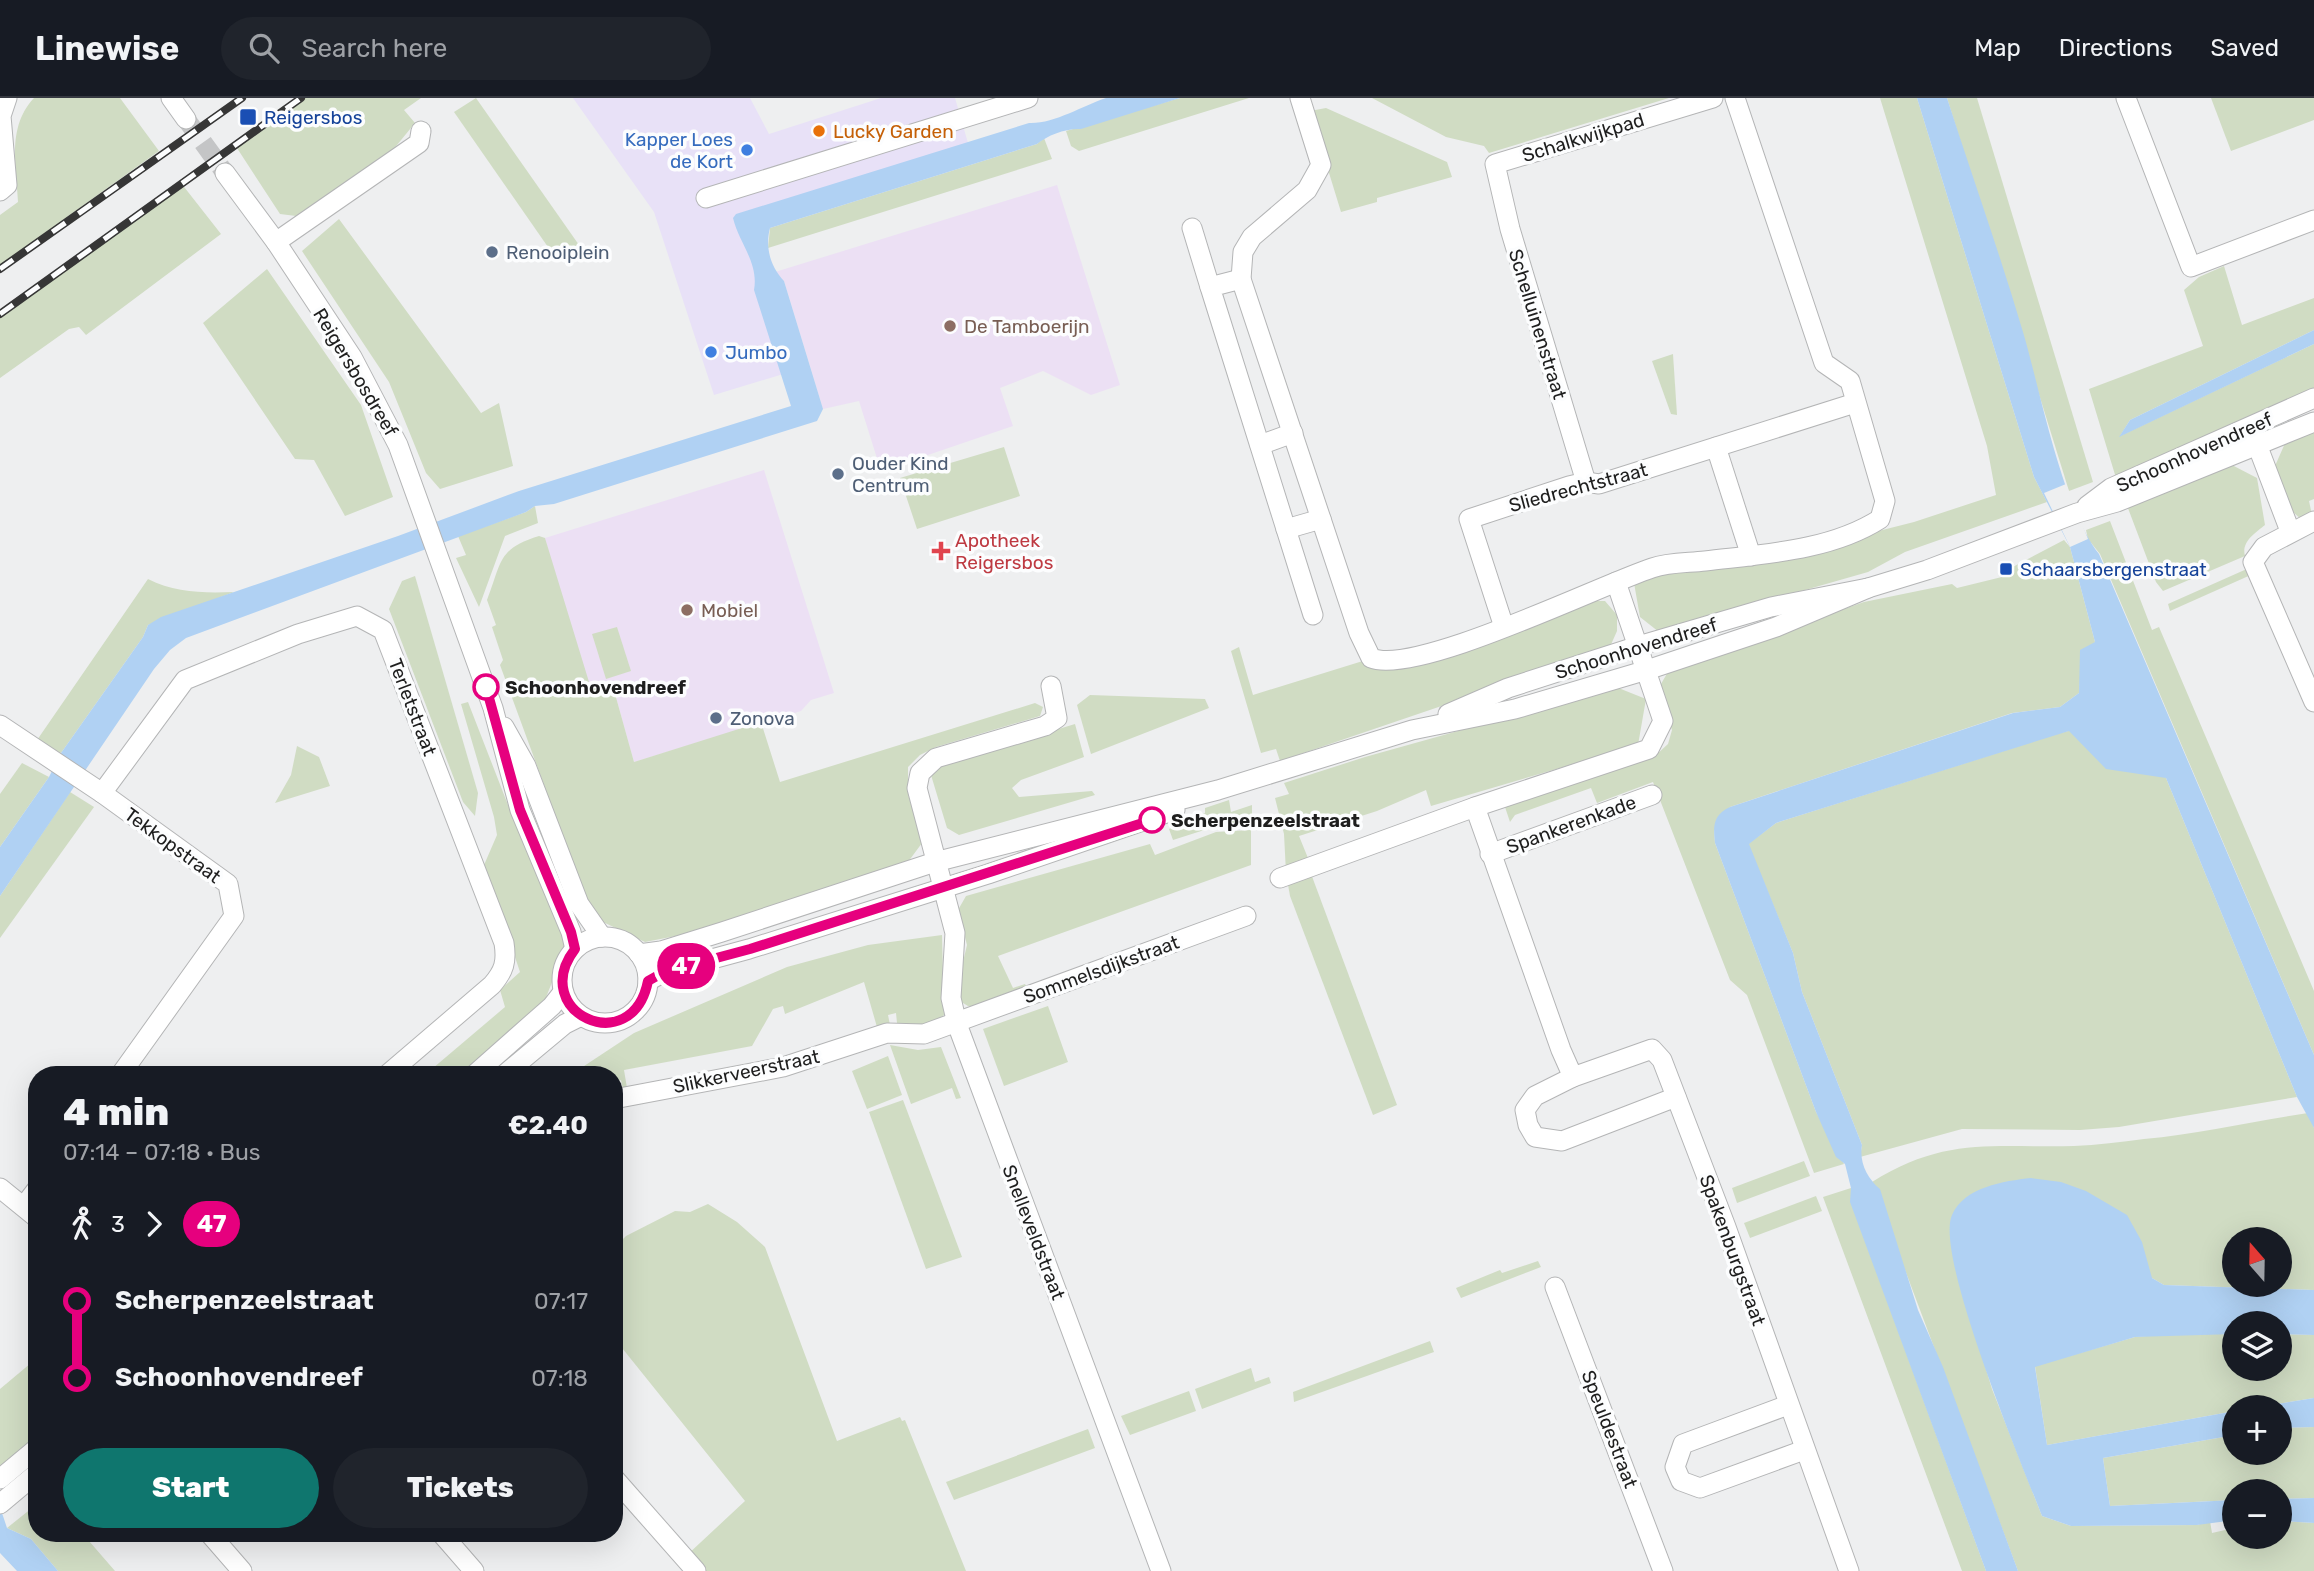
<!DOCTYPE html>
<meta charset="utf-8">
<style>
body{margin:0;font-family:Rubik,sans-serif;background:#20242c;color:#f1f3f6;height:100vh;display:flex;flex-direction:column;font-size:26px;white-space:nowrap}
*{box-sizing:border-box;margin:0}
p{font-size:23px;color:#9ea1a6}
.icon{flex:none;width:38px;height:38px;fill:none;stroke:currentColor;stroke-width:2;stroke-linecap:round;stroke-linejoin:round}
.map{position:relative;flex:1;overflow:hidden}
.drawer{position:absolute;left:28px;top:968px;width:595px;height:476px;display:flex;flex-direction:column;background:#171b24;border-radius:28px;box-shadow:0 7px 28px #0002}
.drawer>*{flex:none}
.badge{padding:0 14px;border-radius:23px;font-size:24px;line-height:46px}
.needle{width:46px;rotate:340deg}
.buttons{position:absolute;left:2222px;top:1129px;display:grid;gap:14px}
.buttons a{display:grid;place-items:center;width:70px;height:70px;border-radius:50%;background:#171b24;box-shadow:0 7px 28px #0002;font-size:35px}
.map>.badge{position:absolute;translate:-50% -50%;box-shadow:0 0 0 4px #fff}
.legs{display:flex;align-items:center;gap:10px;height:77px;padding:0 35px;font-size:23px}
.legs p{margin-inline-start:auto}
.summary{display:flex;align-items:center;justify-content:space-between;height:119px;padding:0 35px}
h1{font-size:38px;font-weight:800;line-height:52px}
.cta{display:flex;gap:14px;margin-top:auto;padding:14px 35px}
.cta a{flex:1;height:80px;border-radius:42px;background:#0f766e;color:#fff;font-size:28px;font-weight:800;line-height:80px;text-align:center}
.cta a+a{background:#20242c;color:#f1f3f6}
ul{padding:0 35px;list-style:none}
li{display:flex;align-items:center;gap:24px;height:77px;font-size:26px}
li i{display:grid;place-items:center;width:10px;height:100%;margin:0 9px;background:currentColor}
li i::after{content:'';width:18px;height:18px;margin:-9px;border:5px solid;border-radius:50%;background:#171b24}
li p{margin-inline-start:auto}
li:first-child i{background:linear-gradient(#0000 50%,currentColor 0)}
li:last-child i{background:linear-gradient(currentColor 50%,#0000 0)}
header{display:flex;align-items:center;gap:42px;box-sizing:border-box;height:98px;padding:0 35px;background:#171b24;border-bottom:2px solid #363941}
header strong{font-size:33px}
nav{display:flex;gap:38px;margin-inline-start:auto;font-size:24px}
.search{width:490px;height:63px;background:#20242c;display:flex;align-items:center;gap:18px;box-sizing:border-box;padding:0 24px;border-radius:38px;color:#9ea1a6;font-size:26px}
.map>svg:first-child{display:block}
.commercial{fill:#e8e1f7}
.education{fill:#ece0f4}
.green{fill:#d0dcc3;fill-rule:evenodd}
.water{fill:#b0d1f3}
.pier{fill:#eeeff0}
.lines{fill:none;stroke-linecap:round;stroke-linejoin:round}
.minor-tunnel{stroke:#c4c5c6;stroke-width:19;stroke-dasharray:19 10;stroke-linecap:butt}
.minor-casing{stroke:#b4b5b6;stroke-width:21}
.minor{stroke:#fff;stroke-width:19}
.rail-casing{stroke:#363636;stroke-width:8}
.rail{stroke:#fcfdfe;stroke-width:5;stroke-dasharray:16;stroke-linecap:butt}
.line-1-casing{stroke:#fff;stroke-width:16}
.line-1{stroke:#e6007e;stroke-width:10}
.transit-dot{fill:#1a4fb4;stroke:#fcfdfe;stroke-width:2.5}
.food-dot{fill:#e8710a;stroke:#fcfdfe;stroke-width:2.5}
.shop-dot{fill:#3f7fe0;stroke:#fcfdfe;stroke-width:2.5}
.service-dot{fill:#5c6f8a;stroke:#fcfdfe;stroke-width:2.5}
.education-dot{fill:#8d6e63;stroke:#fcfdfe;stroke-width:2.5}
.health-dot{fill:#e0444e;stroke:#fcfdfe;stroke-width:2.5}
.stop-1-dot{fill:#fff;stroke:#e6007e;stroke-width:3.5}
.labels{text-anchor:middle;stroke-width:7;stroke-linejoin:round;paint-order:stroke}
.transit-label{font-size:19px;fill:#164399;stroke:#fcfdfe;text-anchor:start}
.food-label{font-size:19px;fill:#c56008;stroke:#fcfdfe;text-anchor:start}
.street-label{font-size:19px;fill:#1e1e1e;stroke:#fcfdfe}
.shop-label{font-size:19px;fill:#366cbe;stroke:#fcfdfe;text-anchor:end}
.service-label{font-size:19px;fill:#4e5e75;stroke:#fcfdfe;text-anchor:start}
.education-label{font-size:19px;fill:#785e54;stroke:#fcfdfe;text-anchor:start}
.health-label{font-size:19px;fill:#be3a42;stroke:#fcfdfe;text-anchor:start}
.stop-label{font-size:19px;font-weight:bold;fill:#1e1e1e;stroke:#fcfdfe;text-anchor:start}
</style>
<header>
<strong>Linewise</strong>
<div class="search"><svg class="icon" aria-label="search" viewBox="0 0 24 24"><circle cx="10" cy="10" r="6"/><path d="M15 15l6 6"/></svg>Search here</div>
<nav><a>Map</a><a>Directions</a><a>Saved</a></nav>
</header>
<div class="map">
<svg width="2314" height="1473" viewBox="0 0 2314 1473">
<rect width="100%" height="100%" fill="#eeeff0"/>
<path class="commercial" d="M573 0H750L769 36 881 0H955L970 52 745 123 790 274 714 297 654 114Z"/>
<g class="education">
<path d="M1057 87 1120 287 1091 297 1043 273 1000 290 1013 328 881 373 859 303 823 311 784 183 775 174Z"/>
<path d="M764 372 834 595 811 602 801 613 634 664 612 585 586 592 545 440Z"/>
</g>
<g class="green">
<path d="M34 0H120L159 53 0 167V117L18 104C16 67 7 29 34 0Z"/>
<path d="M301 0H421L404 12 415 25 388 58 304 119 280 116 235 47Z"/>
<path d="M476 0 579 147 557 162 454 14Z"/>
<path d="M1180 0H1249L1079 53 1071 48 1066 33Z"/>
<path d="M1372 0H1669L1489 55 1484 48 1446 39Z"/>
<path d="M1880 0H1917L2034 379 2047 404 1905 454 1868 474 1659 534 1640 519 1634 485 1660 477 1843 442 1914 424 1996 397 1987 348Z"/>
<path d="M1947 0H1977L2093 384 2069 393Z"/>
<path d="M2211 0H2314V22L2231 53Z"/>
<path d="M1326 10 1447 64 1452 79 1377 100V104L1341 114 1310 13Z"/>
<path d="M1044 40 1052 61 768 150 770 130 1037 46Z"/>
<path d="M181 85 221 136 86 237 79 229 69 231 0 280V218Z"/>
<path d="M339 121 481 315 499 305 513 368 440 391 426 375 389 284 302 153Z"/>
<path d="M2224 168 2242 227 2314 200V232L2130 322 2120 338 2314 246V290L2116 380 2089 291 2203 248 2184 192 2199 179Z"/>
<path d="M267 171 361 307 393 399 345 418 314 362 295 361 203 225Z"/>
<path d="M1673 256 1677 317 1671 316 1652 263Z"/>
<path d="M2314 330V401L2309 403 2312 417 2302 422 2293 414 2275 368 2286 343Z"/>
<path d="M1004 349 1020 398 917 431 900 380Z"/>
<path d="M2230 366 2257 380 2265 427C2255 435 2241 444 2245 458L2163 493 2156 484 2126 405Z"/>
<path d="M535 408 538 425 505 438 479 509 456 460 466 457 458 438 526 414Z"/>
<path d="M2110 423 2152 532 2159 529 2314 893V957L2100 456 2088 441 2086 432Z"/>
<path d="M539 438 545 440 589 584 586 591 612 585 634 664 761 624 780 684 1035 605 1043 609 1040 618 936 649 920 657 908 669V696L922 745 908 764 722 829 645 844 603 824 587 804 500 567 503 562 492 529 496 527 487 502C502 464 497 451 539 438Z"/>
<path d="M2064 442 2070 449 2095 544 2080 583 2079 595 2060 609 2012 615 1730 709 1714 733 1715 745 1816 1014 1844 1066 1814 1075 1747 897 1730 882 1653 684 1597 705 1591 690 1515 717 1510 724 1504 706 1656 657 1668 646 1672 632 1657 593 1669 572 1864 504 1952 486 1957 490 2010 477 2009 471Z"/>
<path d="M2249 470 2253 476 2170 513 2168 506Z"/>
<path d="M415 478 478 695 475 718 463 704 389 511 402 483Z"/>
<path d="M148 481C175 495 204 495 234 494L148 527 143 539 61 655 35 645Z"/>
<path d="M1585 503H1605L1617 517V533L1609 551 1280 663 1276 651 1261 655 1231 553 1239 549 1253 597 1366 562 1384 571Z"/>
<path d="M617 529 631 573 606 581 592 536Z"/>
<path d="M1616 589 1646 601 1638 647 1431 708 1426 692 1377 713 1299 738 1310 765 1286 775 1284 736 1275 700 1289 696 1284 685 1365 659Z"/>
<path d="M1090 597 1205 601 1209 610 1091 656 1077 607Z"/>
<path d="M468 604 508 707 569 841 545 902 466 976H426L505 909 500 892 520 874 484 767 497 737 494 719 461 606Z"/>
<path d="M1075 626 1084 659 1021 682 1012 690 1019 699 1092 693 1095 697 959 737 947 730 931 677 944 666Z"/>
<path d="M2089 628 2166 680 2297 999 2119 1029 2080 1032 1962 1031 1860 1059 1862 1047 1802 894 1793 855 1748 746 1776 725 2035 643 2031 642Z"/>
<path d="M297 648 319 659 330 688 275 705 291 677Z"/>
<path d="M22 665 49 679 0 749V696Z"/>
<path d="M70 694 94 709 0 840V798Z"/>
<path d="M1229 702 1231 714 1252 707V726L1220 727 1173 742 1169 731 1205 715V710Z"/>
<path d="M1251 732V767L998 858 1013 890 1025 886 1027 890 976 908H968L958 902 957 889 967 847 958 812 966 798 1150 746 1155 757 1216 734Z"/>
<path d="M1310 773 1397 1007 1373 1017 1290 798 1287 781Z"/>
<path d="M942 837 944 917 929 928 897 925 896 915 888 917 890 927 877 929 864 884 785 916 783 908 773 911 752 948 624 972 627 990 623 992 621 982 614 984V976H572L634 935 787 869 868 847Z"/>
<path d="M1048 908 1068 964 1004 988 983 931Z"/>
<path d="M890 947 918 952 941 949 961 1000 956 1001 952 990 911 1006Z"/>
<path d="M888 958 902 997 867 1011 852 973Z"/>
<path d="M903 1002 962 1159 926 1171 869 1014Z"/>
<path d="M2308 1015 2314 1030V1192L2164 1187 2152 1180 1971 1221 1992 1291 2042 1418 2071 1428 2197 1427 2210 1423 2212 1435 2234 1430 2227 1421 2235 1422V1438H2280V1423L2314 1425V1473H2018L1872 1084C1945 1038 1993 1050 2074 1048 2097 1047 2121 1044 2144 1041 2198 1036 2254 1023 2308 1015ZM2235 1141H2280V1186H2235Z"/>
<path d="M1804 1063 1810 1078 1737 1105 1732 1090Z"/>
<path d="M1851 1090V1104L1986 1473H1962L1823 1099Z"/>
<path d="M1816 1098 1822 1113 1750 1140 1744 1125Z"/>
<path d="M708 1106 737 1124 765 1149 837 1343 900 1319 902 1323 905 1322 966 1473H700L686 1458 745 1403 614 1240V1150L626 1138 675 1113 690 1114Z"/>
<path d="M1538 1163 1541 1169 1461 1200 1456 1190 1500 1172 1502 1175Z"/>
<path d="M2170 1236H2235V1270H2280V1236L2314 1237V1300L2258 1309H2235V1313L2047 1347 2035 1268 2135 1239Z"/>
<path d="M1430 1243 1434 1254 1294 1304 1293 1294Z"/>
<path d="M37 1260V1342L0 1374V1291Z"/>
<path d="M1251 1270 1255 1284 1269 1279 1271 1285 1202 1311 1195 1291Z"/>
<path d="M1189 1293 1196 1313 1130 1337 1121 1318Z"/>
<path d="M2314 1329V1400L2280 1401V1393H2235V1402L2110 1408 2103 1360 2235 1337V1354H2280V1330Z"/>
<path d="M1088 1331 1095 1350 954 1402 946 1384Z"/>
<path d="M37 1406V1435H97L89 1443 115 1473H58L31 1441 7 1430Z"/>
</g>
<g class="water">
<path d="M1106 0H1180L1081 31C1066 30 1048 37 1037 46L770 130C765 149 770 168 784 183L823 311 817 323 554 406 535 408 526 414 186 540 170 552 154 571 0 798V749L49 679 61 655 143 539 148 527 161 519 398 438 519 393 791 308 754 192C759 165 739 145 733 120L736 116 1029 25C1054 26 1082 8 1106 0Z"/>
<path d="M1917 0H1947C1972 78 2000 156 2023 234 2041 295 2062 409 2099 456L2314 957V1030L2297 999 2166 680 2106 671 2069 633 1776 725 1749 746 1793 855 1802 894 1862 1047C1859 1064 1867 1080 1880 1091L1918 1212 1943 1269 2018 1473H1986L1850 1104 1851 1090 1845 1066 1836 1059 1816 1014 1715 745C1713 728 1713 717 1730 709L2013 615 2060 609 2079 595 2080 552 2095 544 2070 449 2034 379Z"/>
<path d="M2314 232V246L2119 339 2130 322Z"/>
<path d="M2031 1080 2061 1084 2086 1093 2127 1117 2142 1144 2152 1180 2164 1187 2314 1192V1237L2280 1236V1225H2235V1236L2135 1239 2035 1269 2047 1347 2235 1313V1337L2103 1360 2110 1408 2235 1402V1422L2197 1427 2071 1428 2042 1418C2023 1369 1934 1157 1952 1117 1964 1089 2004 1083 2031 1080Z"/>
<path d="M2314 1300V1329L2280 1330V1309H2258Z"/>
<path d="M2314 1400V1425L2280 1423V1401Z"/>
<path d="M0 1409 7 1430 31 1441 58 1473H17L0 1455Z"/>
</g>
<path class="pier" d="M2066 386 2088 441 2070 449 2044 395Z"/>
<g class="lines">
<path class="minor-tunnel" d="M186 21 225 75"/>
<g class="minor-casing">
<g id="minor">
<path d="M171 0 186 21"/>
<path d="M1300 0 1321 67 1307 92 1252 139 1243 154 1241 181 1359 535 1371 560C1416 578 1598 488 1652 470 1669 464 1688 465 1705 463 1763 456 1830 453 1880 421L1885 403 1850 283 1824 265 1735 0"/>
<path d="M2126 0 2191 169 2314 122"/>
<path d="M225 75 276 144 352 259 398 347 493 610 520 712 571 834 575 851"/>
<path d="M0 93 7 87 1 18 7 0"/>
<path d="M706 100 1028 0"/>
<path d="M1192 130 1210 189"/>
<path d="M276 144 419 45 421 33"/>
<path d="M1241 181 1210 189 1313 517"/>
<path d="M2253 336 2290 433"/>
<path d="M1260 347 1293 335"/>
<path d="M1716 349 1751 458"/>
<path d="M1586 384 1510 131 1495 66 1713 0"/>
<path d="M2087 408 2111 390 2314 300"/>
<path d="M2314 423 2264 449 2253 464 2314 604"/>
<path d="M1286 431 1321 421"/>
<path d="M1616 484 1663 623 1649 651 1475 709 1561 952 1573 979 1652 951 1662 962 1726 1129 1849 1473"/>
<path d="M1504 529 1469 421 1569 388 1586 384 1599 386 1855 305"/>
<path d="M1051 588 1057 620 1045 628 936 660 920 675 917 690 955 835 951 900 957 926 1161 1473"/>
<path d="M1448 616 1508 590 1638 548 1771 509 1868 490 1927 472 2077 415 2117 404 2314 324"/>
<path d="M0 627 102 695 228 786 234 818 121 976"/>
<path d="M504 629 526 668 579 806 602 839"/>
<path d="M102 695 185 582 298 536 357 518 383 532 504 845C507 864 504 873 492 887L388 976"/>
<path d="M1490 756 1652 697"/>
<path d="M1280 780 1475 709"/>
<circle cx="605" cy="882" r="43"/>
<path d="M639 856 661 853 722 834 935 764 1218 692 1412 632 1515 611 1647 572 1776 529 1868 490"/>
<path d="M648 883 664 874 749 851 988 776 1175 712"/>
<path d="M475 976 552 908 563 894"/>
<path d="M505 976 565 926 581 918"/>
<path d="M1573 979 1535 998 1525 1012 1528 1027 1535 1039 1562 1043 1676 999"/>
<path d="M614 1001 783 969 887 935 924 936 1246 818"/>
<path d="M0 1090 37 1120"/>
<path d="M24 1108 37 1091"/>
<path d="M1555 1189 1663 1473"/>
<path d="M1788 1307 1683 1346 1675 1369 1681 1383 1700 1390 1804 1352"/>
<path d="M614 1380 696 1473"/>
<path d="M0 1381 37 1350"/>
<path d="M0 1406 37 1375"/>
<path d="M209 1435 242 1473"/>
<path d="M441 1435 474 1473"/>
</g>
</g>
<use href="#minor" class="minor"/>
<g class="rail-casing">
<g id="rail">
<path d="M0 171 242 0"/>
<path d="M0 216 301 0"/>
</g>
</g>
<use href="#rail" class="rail"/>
</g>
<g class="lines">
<g class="line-1-casing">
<path id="line-1" d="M486 589 520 712 571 834 575 851C527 914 632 963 648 883L664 874 750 851 1152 722"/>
</g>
<use href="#line-1" class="line-1"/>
</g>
<g class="transit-dot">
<rect x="239" y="10" width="18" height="18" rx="3.5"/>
<rect x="1999" y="464" width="14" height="14" rx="3.5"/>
</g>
<circle class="food-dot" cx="819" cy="33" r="7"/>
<g class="shop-dot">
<circle cx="747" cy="52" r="7"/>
<circle cx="711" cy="254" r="7"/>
</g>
<g class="service-dot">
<circle cx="492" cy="154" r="7"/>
<circle cx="838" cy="376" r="7"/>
<circle cx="716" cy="620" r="7"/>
</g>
<g class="education-dot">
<circle cx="950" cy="228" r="7"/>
<circle cx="687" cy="512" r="7"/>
</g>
<path class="health-dot" d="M937.5 442.5h7v7h7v7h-7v7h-7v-7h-7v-7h7z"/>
<g class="stop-1-dot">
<circle cx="486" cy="589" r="12"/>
<circle cx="1152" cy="722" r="12"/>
</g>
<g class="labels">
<g class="transit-label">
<text x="264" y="26">Reigersbos</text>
<text x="2020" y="478">Schaarsbergenstraat</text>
</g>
<g class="food-label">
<text x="833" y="40">Lucky Garden</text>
</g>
<g class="street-label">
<text transform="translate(1583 39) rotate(-17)" y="7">Schalkwijkpad</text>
<text transform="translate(1538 226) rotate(73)" y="7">Schelluinenstraat</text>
<text transform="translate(356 274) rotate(59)" y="7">Reigersbosdreef</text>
<text transform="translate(2194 354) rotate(-24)" y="7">Schoonhovendreef</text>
<text transform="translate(1578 389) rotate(-15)" y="7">Sliedrechtstraat</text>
<text transform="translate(1636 550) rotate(-17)" y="7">Schoonhovendreef</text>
<text transform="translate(413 609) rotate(69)" y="7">Terletstraat</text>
<text transform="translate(1571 726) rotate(-20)" y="7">Spankerenkade</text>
<text transform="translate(173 747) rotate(36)" y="7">Tekkopstraat</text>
<text transform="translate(1101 871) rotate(-20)" y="7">Sommelsdijkstraat</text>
<text transform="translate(746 973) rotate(-12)" y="7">Slikkerveerstraat</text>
<text transform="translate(1034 1134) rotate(69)" y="7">Snelleveldstraat</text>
<text transform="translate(1733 1152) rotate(70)" y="7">Spakenburgstraat</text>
<text transform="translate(1610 1331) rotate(69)" y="7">Speuldestraat</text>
</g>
<g class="shop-label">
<text x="733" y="48">Kapper Loes<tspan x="733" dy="22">de Kort</tspan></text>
<text x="725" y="261" text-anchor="start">Jumbo</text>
</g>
<g class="service-label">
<text x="506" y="161">Renooiplein</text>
<text x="852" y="372">Ouder Kind<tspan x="852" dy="22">Centrum</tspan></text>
<text x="730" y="627">Zonova</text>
</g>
<g class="education-label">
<text x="964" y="235">De Tamboerijn</text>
<text x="701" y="519">Mobiel</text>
</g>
<g class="health-label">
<text x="955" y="449">Apotheek<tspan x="955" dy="22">Reigersbos</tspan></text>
</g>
<g class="stop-label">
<text x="505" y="596">Schoonhovendreef</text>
<text x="1171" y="729">Scherpenzeelstraat</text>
</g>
</g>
</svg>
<div class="buttons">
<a><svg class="needle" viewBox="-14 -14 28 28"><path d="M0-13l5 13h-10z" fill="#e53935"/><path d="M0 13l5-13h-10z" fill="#9ea1a6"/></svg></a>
<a><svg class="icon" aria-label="layers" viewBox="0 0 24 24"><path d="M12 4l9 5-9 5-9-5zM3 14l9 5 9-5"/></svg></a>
<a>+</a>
<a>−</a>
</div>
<b class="badge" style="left:686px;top:868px;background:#e6007e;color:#fff">47</b>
<section class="drawer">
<div class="summary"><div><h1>4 min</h1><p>07:14 – 07:18 · Bus</p></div><b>€2.40</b></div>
<div class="legs"><svg class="icon" aria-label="walk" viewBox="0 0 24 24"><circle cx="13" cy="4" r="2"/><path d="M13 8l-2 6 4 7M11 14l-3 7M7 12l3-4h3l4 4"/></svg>3<svg class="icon" aria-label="forward" viewBox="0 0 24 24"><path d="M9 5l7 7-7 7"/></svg><b class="badge" style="background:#e6007e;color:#fff">47</b></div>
<ul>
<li><i style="color:#e6007e"></i><b>Scherpenzeelstraat</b><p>07:17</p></li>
<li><i style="color:#e6007e"></i><b>Schoonhovendreef</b><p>07:18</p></li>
</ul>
<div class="cta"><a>Start</a><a>Tickets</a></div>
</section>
</div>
